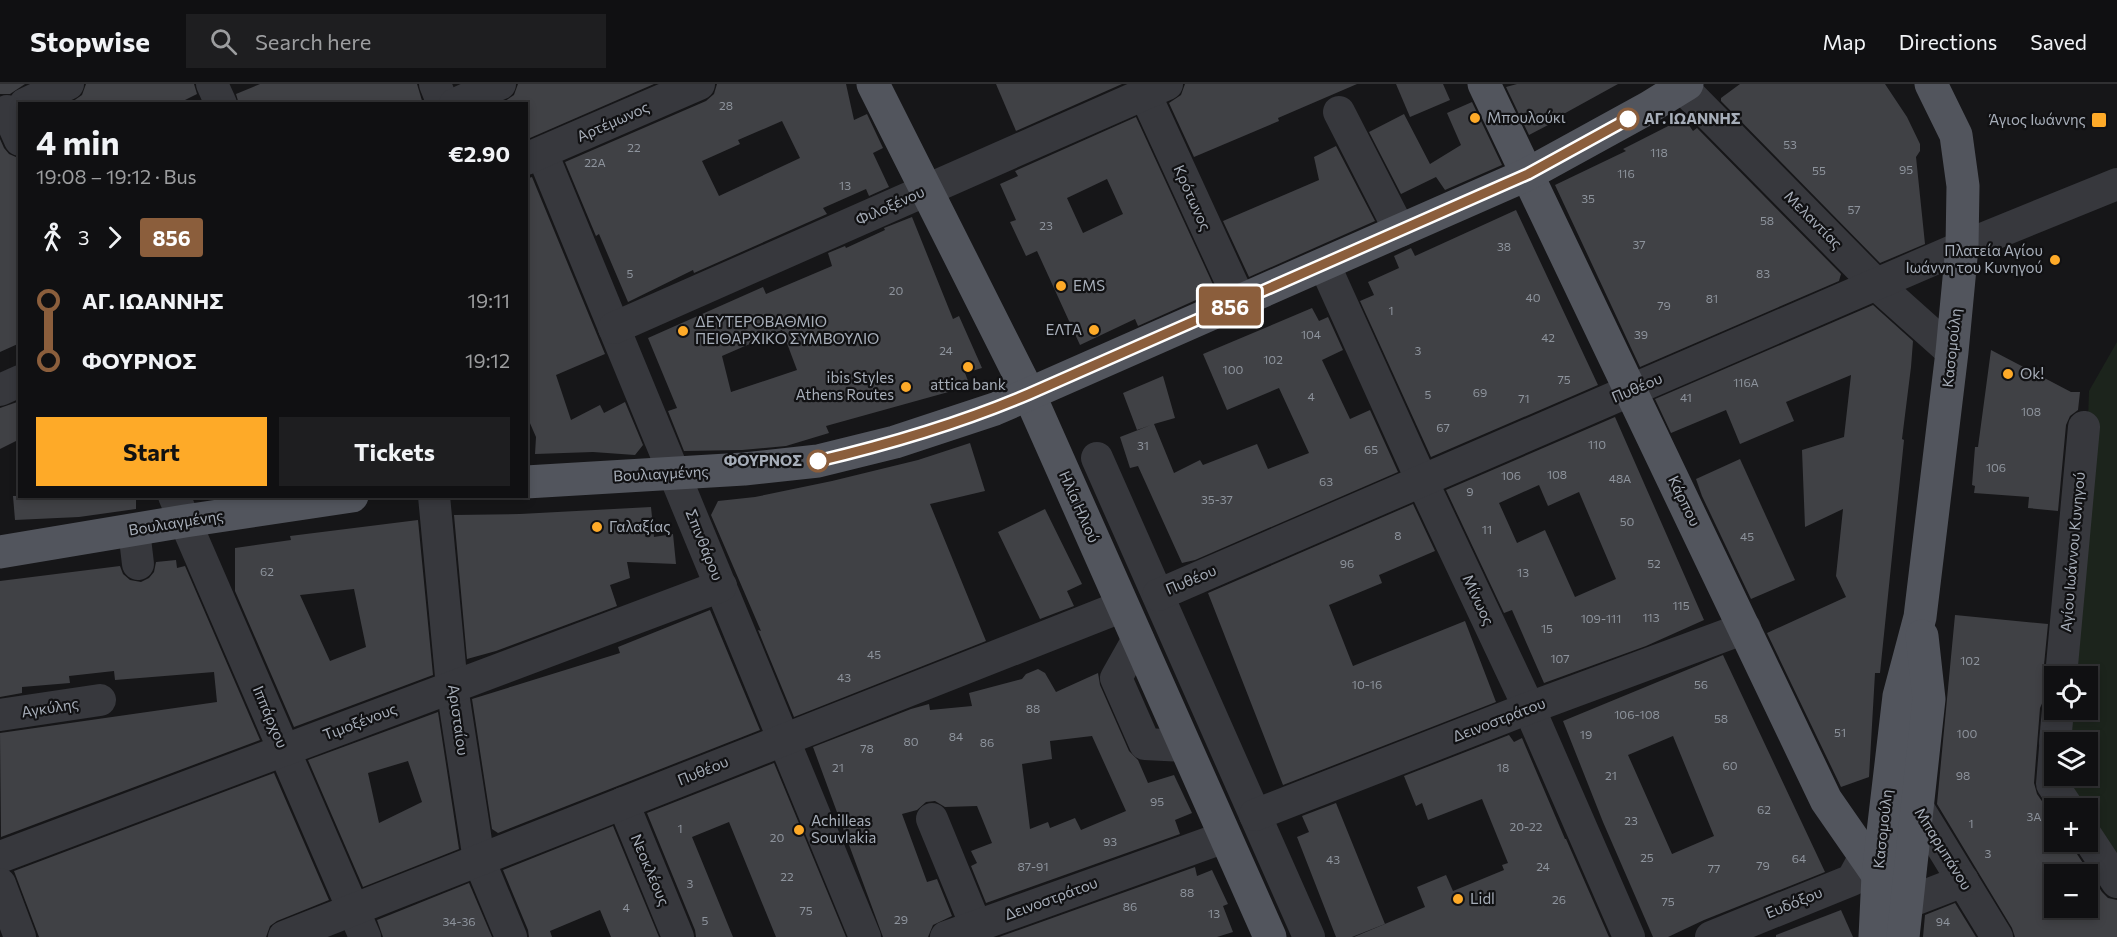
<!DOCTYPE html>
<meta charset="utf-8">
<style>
body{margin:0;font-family:Commissioner,sans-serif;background:#1e1e20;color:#f1f3f6;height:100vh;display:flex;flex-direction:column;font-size:22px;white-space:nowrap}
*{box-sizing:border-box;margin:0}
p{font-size:20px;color:#9c9d9f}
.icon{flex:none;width:33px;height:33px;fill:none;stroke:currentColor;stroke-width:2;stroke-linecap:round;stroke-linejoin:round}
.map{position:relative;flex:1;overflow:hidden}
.drawer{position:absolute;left:18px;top:18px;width:510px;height:396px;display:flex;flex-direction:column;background:#101012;border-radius:0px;box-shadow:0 3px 9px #0003,0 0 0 2px #303032}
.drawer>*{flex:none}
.badge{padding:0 12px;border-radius:4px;font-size:21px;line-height:39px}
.fabs{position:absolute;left:2044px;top:582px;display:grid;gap:12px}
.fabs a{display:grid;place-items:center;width:54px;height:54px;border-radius:0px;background:#101012;box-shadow:0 3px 9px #0003,0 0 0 2px #303032;font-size:30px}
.map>.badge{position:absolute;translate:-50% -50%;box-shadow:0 0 0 3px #fff}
.legs{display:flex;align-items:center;gap:9px;height:66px;padding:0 18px;font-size:20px}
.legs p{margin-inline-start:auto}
.head{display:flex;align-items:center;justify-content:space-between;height:102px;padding:0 18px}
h1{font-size:33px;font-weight:700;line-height:45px}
.cta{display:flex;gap:12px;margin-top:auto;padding:12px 18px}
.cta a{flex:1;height:69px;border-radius:0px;background:#feaa28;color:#111;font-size:24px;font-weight:700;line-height:69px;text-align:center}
.cta a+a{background:#1e1e20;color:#f1f3f6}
ul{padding:0 18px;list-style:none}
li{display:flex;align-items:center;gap:21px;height:60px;font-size:22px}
li i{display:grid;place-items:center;width:9px;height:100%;margin:0 8px;background:currentColor}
li i::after{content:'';width:15px;height:15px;margin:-8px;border:4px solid;border-radius:50%;background:#101012}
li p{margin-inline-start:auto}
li:first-child i{background:linear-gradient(#0000 50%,currentColor 0)}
li:last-child i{background:linear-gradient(currentColor 50%,#0000 0)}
header{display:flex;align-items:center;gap:36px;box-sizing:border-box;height:84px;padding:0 30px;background:#101012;border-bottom:2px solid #303032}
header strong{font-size:28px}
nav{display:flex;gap:33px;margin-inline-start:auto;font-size:21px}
.search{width:420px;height:54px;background:#1e1e20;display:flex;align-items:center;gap:15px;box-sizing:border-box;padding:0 21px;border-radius:0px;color:#9c9d9f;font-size:22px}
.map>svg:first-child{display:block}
.green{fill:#1c241c}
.building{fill:#404145;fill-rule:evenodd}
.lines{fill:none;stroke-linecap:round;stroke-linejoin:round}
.minor{stroke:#37383d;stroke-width:32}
.major{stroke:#52555d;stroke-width:33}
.line-1-casing{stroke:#fff;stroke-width:14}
.line-1{stroke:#8b5e3c;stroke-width:9}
.poi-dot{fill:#feaa28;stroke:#111113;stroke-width:2}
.stop-1-dot{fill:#fff;stroke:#8b5e3c;stroke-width:3}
.labels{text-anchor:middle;stroke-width:4.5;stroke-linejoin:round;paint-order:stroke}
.number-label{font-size:12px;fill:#8d939c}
.poi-label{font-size:15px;fill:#a7aeb9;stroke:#111113;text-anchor:start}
.stop-label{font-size:15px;font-weight:bold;fill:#a7aeb9;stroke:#111113;text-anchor:start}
.street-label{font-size:15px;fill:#a7aeb9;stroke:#111113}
</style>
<header>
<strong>Stopwise</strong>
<div class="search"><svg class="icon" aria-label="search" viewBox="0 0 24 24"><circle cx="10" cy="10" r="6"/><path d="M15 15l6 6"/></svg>Search here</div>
<nav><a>Map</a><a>Directions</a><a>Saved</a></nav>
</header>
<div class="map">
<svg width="2117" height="853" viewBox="0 0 2117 853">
<rect width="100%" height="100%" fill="#161618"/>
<path class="green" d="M2117 258V776L2088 734V724H2081L2062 692H2088V658H2064L2067 626H2088V592H2070L2085 423 2089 307Z"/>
<g class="building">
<path d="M0 0H25L10 10H0Z"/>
<path d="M86 0H194L197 10 177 20H69L82 11Z"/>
<path d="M260 0H417L423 20H239L236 10Z"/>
<path d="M518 0H654L530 54 526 45V20L502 19 514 11Z"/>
<path d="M717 0H846L854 36 867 30 883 64 873 69 889 103 869 112 866 105 823 124 827 130 694 189 693 186 628 218 599 150 596 152 565 78 706 17 714 10ZM782 37 800 74 719 112 702 77 740 60 738 56Z"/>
<path d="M996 0H1122L1016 47Z"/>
<path d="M1185 0H1357L1278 34 1279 37 1194 73 1169 19 1181 11Z"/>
<path d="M1396 0H1443L1450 16 1410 33Z"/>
<path d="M1517 0H1618L1549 38 1550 40 1529 51 1506 3Z"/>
<path d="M1740 0H1885L1907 33 1920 60V67L1916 73 1925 160 1880 179 1721 17V14Z"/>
<path d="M1472 18 1502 81 1445 106 1436 93 1401 110 1369 48 1404 30 1430 80 1461 61 1447 29Z"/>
<path d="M1136 33 1216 207 1138 242 1135 235 1080 261 1037 167 1026 172 1010 138 1016 136 1000 100 1018 92 1015 87ZM1107 95 1123 130 1083 149 1067 114Z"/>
<path d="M1684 34 1693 47 1697 44 1841 190 1839 197 1640 283 1555 101 1626 67 1623 65Z"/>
<path d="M0 55 4 64 9 70 16 73 20 81V259L0 268Z"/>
<path d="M1336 62 1375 137 1249 193 1223 137 1319 96 1314 73Z"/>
<path d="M532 93 605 270 556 291 571 336 600 321 604 329 625 318 643 361 635 371 593 368 535 370 536 353 526 330V95Z"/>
<path d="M1516 126 1598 301 1431 373 1360 217 1374 211 1368 198 1399 184 1394 172 1411 164 1415 172Z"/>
<path d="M912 133 953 235 959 232 982 284 965 289 970 302 826 342 829 349 786 362 742 366 684 367 668 327 677 324 648 254 763 203 766 210 832 182 828 169 845 162 846 164 885 146 884 144ZM782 246 797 286 731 308 722 272Z"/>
<path d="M1873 221 1913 257 1911 283 1902 355 1904 356 1880 589H1875L1869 693 1841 703 1767 549 1846 513 1836 492 1843 425 1805 443 1802 366 1844 353 1851 291 1786 318 1794 337 1740 360 1726 326 1671 349 1655 315Z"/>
<path d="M1312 224 1319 237 1328 233 1343 266 1322 276 1350 335 1370 326 1398 388 1195 476 1182 479 1138 382 1130 384 1120 353 1151 341 1137 346 1123 309 1163 292 1175 334 1154 340 1174 389 1200 376 1203 381 1257 360 1268 385 1309 369 1279 304 1227 326 1203 270Z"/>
<path d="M1991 266 2071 308H2080L2078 326 2070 332 2066 341 2058 427 2028 424 2029 413 1974 409 1975 402 1972 401 1975 363H1978Z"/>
<path d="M20 317V355L0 365V324Z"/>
<path d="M1615 333 1704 536 1646 562 1544 599 1512 526 1504 529 1446 406ZM1539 401 1548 422 1579 408 1616 495 1575 513 1545 446 1517 459 1499 419Z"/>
<path d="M970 359 985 407 930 420 986 557 794 633 758 546 761 547 711 431 718 417 755 413 832 397 918 376Z"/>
<path d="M1740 375 1795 496 1751 515 1702 412 1696 395Z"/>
<path d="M13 412H136V425L79 433 15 436Z"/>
<path d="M1413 420 1435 467 1379 491 1382 499 1329 521 1353 582 1465 537 1496 618 1283 701 1208 509Z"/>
<path d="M651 423 654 453 673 450 676 480 627 478 630 494 610 501 617 522 496 567 467 575 454 431 520 430Z"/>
<path d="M1045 425 1082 500 1067 507 1074 522 1040 535 998 448Z"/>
<path d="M418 436 433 591 294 643 235 507V464L291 456 290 452ZM354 505 366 563 330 577 300 511Z"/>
<path d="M176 476 177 484 185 482 260 656 1 753 0 649 217 618 214 588 115 596 114 587 69 592 70 599 22 603V609L0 613V497L120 482 123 490 130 496 141 498 149 494 154 488 156 478Z"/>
<path d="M710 526 760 646 498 749 492 745 472 615 620 569 618 563Z"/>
<path d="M1955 531 2048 540 2043 591 2045 600 2054 609 2044 615 2040 624 2034 699 2037 710 2055 736V758H2071L2073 764 2102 808 2108 814 2117 816V853H2015L2012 844 1937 720ZM2055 790H2088V824H2055Z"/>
<path d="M1723 571 1825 788 1704 836 1668 853H1653L1603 738 1563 637ZM1673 652 1714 752 1672 770 1628 671Z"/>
<path d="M1038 585 1045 589 1056 608 1098 589 1100 601 1129 667 1138 676 1148 699 1174 691 1192 729 1175 736 1180 750 986 819 971 782 977 779 971 767 992 759 977 722 945 723 935 717 926 718 917 726 902 730 927 798 937 795 952 832 933 841 928 853H883L813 663 911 625 929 620 930 626 972 622 969 609 1022 595 1026 590ZM1092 652 1126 727 1081 746 1075 734 1050 744 1048 738 1030 745 1022 680 1052 675 1050 657Z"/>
<path d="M438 628 459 765 363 803 308 676ZM408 677 422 718 379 739 368 689Z"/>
<path d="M1509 651 1514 658 1522 654 1565 755H1566L1609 853H1354L1425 823 1417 803 1446 791 1453 807 1504 786 1502 781 1508 779 1482 715 1428 736 1422 719 1416 722 1404 692Z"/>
<path d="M774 679 846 853H776L729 738 692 753 733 853H696L695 846 647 729Z"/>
<path d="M274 689 329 816 277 837 270 842 266 853H39L14 787Z"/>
<path d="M1336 719 1385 840 1352 853H1336L1297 753 1309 748 1302 732Z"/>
<path d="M613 742 659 853H611L600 826 550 847 552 853H529L528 846 503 786Z"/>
<path d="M1195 783 1197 792 1212 786 1228 820 1223 822 1233 848 1217 853H999Z"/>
<path d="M469 799 492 853H383L377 836Z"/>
<path d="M1955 819 1976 853H1923L1925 831Z"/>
<path d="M1841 826 1853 853H1776V851Z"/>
</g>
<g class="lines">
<g class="minor">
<path d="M212 0 221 20"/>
<path d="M435 0 443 20"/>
<path d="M1679 0 1876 200 1952 268"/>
<path d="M1145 10 1240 217"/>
<path d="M25 20 68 0"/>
<path d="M455 20 500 0"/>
<path d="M7 27 20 56"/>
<path d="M1339 28 1400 147"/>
<path d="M542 69 865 853"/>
<path d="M526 75 699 0"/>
<path d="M1324 180 1422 397 1529 624 1629 853"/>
<path d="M614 244 1167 0"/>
<path d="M0 306 20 297"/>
<path d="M1097 374 1309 853"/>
<path d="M174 412 365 853"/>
<path d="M434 412 452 603 479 776 511 853"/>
<path d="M134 446 138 480"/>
<path d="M1158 511 1962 163 2117 100"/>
<path d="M1138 555 1116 594 1145 660 1185 662"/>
<path d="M2061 592 2084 343"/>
<path d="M0 631 100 616"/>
<path d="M2055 658 2058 626"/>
<path d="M2055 664 2052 700 2068 724"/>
<path d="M1909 709 1997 853"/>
<path d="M623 719 678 853"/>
<path d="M1255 731 1529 624 1745 544"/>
<path d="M932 735 976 842"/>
<path d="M2088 754 2117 798"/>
<path d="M0 773 721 502"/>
<path d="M0 800 20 853"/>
<path d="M1906 819 1963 797"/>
<path d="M284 853 1123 522"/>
<path d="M946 853 1225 753"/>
<path d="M1711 853 1852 796 1865 772"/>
</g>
<g class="major">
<path d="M873 0 1029 310 1270 853"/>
<path d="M1484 0 1826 716 1878 791 1906 819"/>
<path d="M526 398 744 385 818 377 895 358 995 325 1528 90 1648 24 1687 0"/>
<path d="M0 468 185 437 352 412"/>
<path d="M1875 853 1878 791 1899 612 1920 533 1952 268 1962 163 1963 102 1956 51 1931 0"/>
<path d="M1903 853 1929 615 1922 552"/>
</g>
</g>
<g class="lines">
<g class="line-1-casing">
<path id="line-1" d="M818 377C890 360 961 339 1029 310L1528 90 1628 35"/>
</g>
<use href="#line-1" class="line-1"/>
</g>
<g class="poi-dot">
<circle cx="1475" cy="34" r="6"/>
<rect x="2091" y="28" width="16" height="16" rx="3"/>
<circle cx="2055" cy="176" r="6"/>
<circle cx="1061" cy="202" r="6"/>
<circle cx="1094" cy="246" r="6"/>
<circle cx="683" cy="247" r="6"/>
<circle cx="968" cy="283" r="6"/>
<circle cx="2008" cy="290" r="6"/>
<circle cx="906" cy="303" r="6"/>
<circle cx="597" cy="443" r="6"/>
<circle cx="799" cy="746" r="6"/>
<circle cx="1458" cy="815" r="6"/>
</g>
<g class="stop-1-dot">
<circle cx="1628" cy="35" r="10"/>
<circle cx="818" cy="377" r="10"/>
</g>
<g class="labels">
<g class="number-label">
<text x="726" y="26">28</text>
<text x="1790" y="65">53</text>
<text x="634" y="68">22</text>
<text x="1659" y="73">118</text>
<text x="595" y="83">22A</text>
<text x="1906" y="90">95</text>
<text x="1819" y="91">55</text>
<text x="1626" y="94">116</text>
<text x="845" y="106">13</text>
<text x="1588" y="119">35</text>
<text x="1854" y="130">57</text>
<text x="1767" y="141">58</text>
<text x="1046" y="146">23</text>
<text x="1639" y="165">37</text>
<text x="1504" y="167">38</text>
<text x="630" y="194">5</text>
<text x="1763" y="194">83</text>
<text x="896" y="211">20</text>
<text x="1533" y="218">40</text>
<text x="1712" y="219">81</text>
<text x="1664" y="226">79</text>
<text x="1391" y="231">1</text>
<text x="1311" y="255">104</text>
<text x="1641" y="255">39</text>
<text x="1548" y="258">42</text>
<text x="946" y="271">24</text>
<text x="1418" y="271">3</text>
<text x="1273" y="280">102</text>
<text x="1233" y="290">100</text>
<text x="1564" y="300">75</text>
<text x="1746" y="303">116Α</text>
<text x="1480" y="313">69</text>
<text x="1428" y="315">5</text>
<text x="1311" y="317">4</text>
<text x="1686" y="318">41</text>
<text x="1524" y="319">71</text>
<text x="2031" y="332">108</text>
<text x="1443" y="348">67</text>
<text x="1597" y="365">110</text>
<text x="1143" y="366">31</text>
<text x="1371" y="370">65</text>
<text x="1996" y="388">106</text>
<text x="1557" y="395">108</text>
<text x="1511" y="396">106</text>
<text x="1620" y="399">48Α</text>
<text x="1326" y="402">63</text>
<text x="1470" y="412">9</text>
<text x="1217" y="420">35-37</text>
<text x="1627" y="442">50</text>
<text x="1487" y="450">11</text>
<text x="1398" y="456">8</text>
<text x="1747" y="457">45</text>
<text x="1347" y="484">96</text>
<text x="1654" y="484">52</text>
<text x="267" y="492">62</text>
<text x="1523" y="493">13</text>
<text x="1681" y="526">115</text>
<text x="1651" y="538">113</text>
<text x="1601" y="539">109-111</text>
<text x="1547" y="549">15</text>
<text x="874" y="575">45</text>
<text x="1560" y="579">107</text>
<text x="1970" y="581">102</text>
<text x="844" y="598">43</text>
<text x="1367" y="605">10-16</text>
<text x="1701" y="605">56</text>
<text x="1033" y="629">88</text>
<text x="1637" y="635">106-108</text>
<text x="1721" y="639">58</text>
<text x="1840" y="653">51</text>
<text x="1967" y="654">100</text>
<text x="1586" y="655">19</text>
<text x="956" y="657">84</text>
<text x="911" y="662">80</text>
<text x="987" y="663">86</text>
<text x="867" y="669">78</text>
<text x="1730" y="686">60</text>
<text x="838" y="688">21</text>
<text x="1503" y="688">18</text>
<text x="1611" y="696">21</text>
<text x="1963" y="696">98</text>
<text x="1157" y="722">95</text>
<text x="1764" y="730">62</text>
<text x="2034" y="737">3Α</text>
<text x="1631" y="741">23</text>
<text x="1971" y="744">1</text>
<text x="1526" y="747">20-22</text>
<text x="680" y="749">1</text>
<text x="777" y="758">20</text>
<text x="1110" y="762">93</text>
<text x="1988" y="774">3</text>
<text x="1647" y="778">25</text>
<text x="1799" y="779">64</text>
<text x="1333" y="780">43</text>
<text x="1763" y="786">79</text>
<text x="1033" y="787">87-91</text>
<text x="1543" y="787">24</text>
<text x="1714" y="789">77</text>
<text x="787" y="797">22</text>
<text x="690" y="804">3</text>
<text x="1187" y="813">88</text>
<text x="1559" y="820">26</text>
<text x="1668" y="822">75</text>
<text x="1130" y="827">86</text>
<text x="626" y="828">4</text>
<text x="806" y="831">75</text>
<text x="1214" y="834">13</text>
<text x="901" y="840">29</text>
<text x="705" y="841">5</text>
<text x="459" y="842">34-36</text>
<text x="1943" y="842">94</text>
</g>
<g class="poi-label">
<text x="1487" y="39">Μπουλούκι</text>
<text x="2086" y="41" text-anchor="end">Άγιος Ιωάννης</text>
<text x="2043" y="172" text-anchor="end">Πλατεία Αγίου<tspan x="2043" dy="17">Ιωάννη του Κυνηγού</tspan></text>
<text x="1073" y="207">EMS</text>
<text x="695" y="243">ΔΕΥΤΕΡΟΒΑΘΜΙΟ<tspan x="695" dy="17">ΠΕΙΘΑΡΧΙΚΟ ΣΥΜΒΟΥΛΙΟ</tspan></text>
<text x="1082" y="251" text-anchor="end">ΕΛΤΑ</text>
<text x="2020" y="295">Ok!</text>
<text x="894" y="299" text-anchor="end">ibis Styles<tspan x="894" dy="17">Athens Routes</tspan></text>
<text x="968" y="306" text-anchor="middle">attica bank</text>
<text x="609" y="448">Γαλαξίας</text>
<text x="811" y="742">Achilleas<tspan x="811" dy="17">Souvlakia</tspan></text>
<text x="1470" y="820">Lidl</text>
</g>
<g class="stop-label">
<text x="1644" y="40">ΑΓ. ΙΩΑΝΝΗΣ</text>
<text x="802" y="382" text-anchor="end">ΦΟΥΡΝΟΣ</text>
</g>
<g class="street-label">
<text transform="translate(613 38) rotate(-24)" y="5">Αρτέμωνος</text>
<text transform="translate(1192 114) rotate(66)" y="5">Κρότωνος</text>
<text transform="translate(890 122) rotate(-24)" y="5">Φιλοξένου</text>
<text transform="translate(1813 136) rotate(45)" y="5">Μελαντίας</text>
<text transform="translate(1952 264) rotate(-84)" y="5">Κασομούλη</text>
<text transform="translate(1637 304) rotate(-23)" y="5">Πυθέου</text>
<text transform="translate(661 390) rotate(-3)" y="5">Βουλιαγμένης</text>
<text transform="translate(1684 417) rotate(64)" y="5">Κάρπου</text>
<text transform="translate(1079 423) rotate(66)" y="5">Ηλία Ηλιού</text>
<text transform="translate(176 439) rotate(-9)" y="5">Βουλιαγμένης</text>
<text transform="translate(704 461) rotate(68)" y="5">Σπινθάρου</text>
<text transform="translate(2073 468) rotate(-85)" y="5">Αγίου Ιωάννου Κυνηγού</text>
<text transform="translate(1191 496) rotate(-23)" y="5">Πυθέου</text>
<text transform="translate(1478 516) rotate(65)" y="5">Μίνωος</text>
<text transform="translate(50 624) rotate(-9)" y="5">Αγκύλης</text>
<text transform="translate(270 633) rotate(67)" y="5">Ιππάρχου</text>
<text transform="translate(458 636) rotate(82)" y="5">Αρισταίου</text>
<text transform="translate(1499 636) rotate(-21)" y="5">Δεινοστράτου</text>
<text transform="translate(360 638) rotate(-21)" y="5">Τιμοξένους</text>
<text transform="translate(703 687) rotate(-22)" y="5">Πυθέου</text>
<text transform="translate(1883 745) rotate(-84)" y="5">Κασομούλη</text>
<text transform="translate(1943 765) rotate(58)" y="5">Μπαρμπάνου</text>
<text transform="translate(650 786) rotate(67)" y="5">Νεοκλέους</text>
<text transform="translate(1051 815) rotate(-20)" y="5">Δεινοστράτου</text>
<text transform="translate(1794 819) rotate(-22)" y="5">Ευδόξου</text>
</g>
</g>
</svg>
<div class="fabs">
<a><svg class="icon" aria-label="locate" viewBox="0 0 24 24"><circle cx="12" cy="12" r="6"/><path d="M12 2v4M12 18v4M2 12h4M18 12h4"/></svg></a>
<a><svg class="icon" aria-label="layers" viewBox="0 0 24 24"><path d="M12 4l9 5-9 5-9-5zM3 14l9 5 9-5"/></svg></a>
<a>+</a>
<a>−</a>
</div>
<b class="badge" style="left:1230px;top:222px;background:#8b5e3c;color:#fff">856</b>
<section class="drawer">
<div class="head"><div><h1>4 min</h1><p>19:08 – 19:12 · Bus</p></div><b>€2.90</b></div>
<div class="legs"><svg class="icon" aria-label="walk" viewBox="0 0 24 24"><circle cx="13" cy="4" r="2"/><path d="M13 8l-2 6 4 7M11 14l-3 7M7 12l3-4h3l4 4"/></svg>3<svg class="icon" aria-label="forward" viewBox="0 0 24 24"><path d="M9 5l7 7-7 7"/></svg><b class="badge" style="background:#8b5e3c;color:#fff">856</b></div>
<ul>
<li><i style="color:#8b5e3c"></i><b>ΑΓ. ΙΩΑΝΝΗΣ</b><p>19:11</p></li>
<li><i style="color:#8b5e3c"></i><b>ΦΟΥΡΝΟΣ</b><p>19:12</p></li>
</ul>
<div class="cta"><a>Start</a><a>Tickets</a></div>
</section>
</div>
